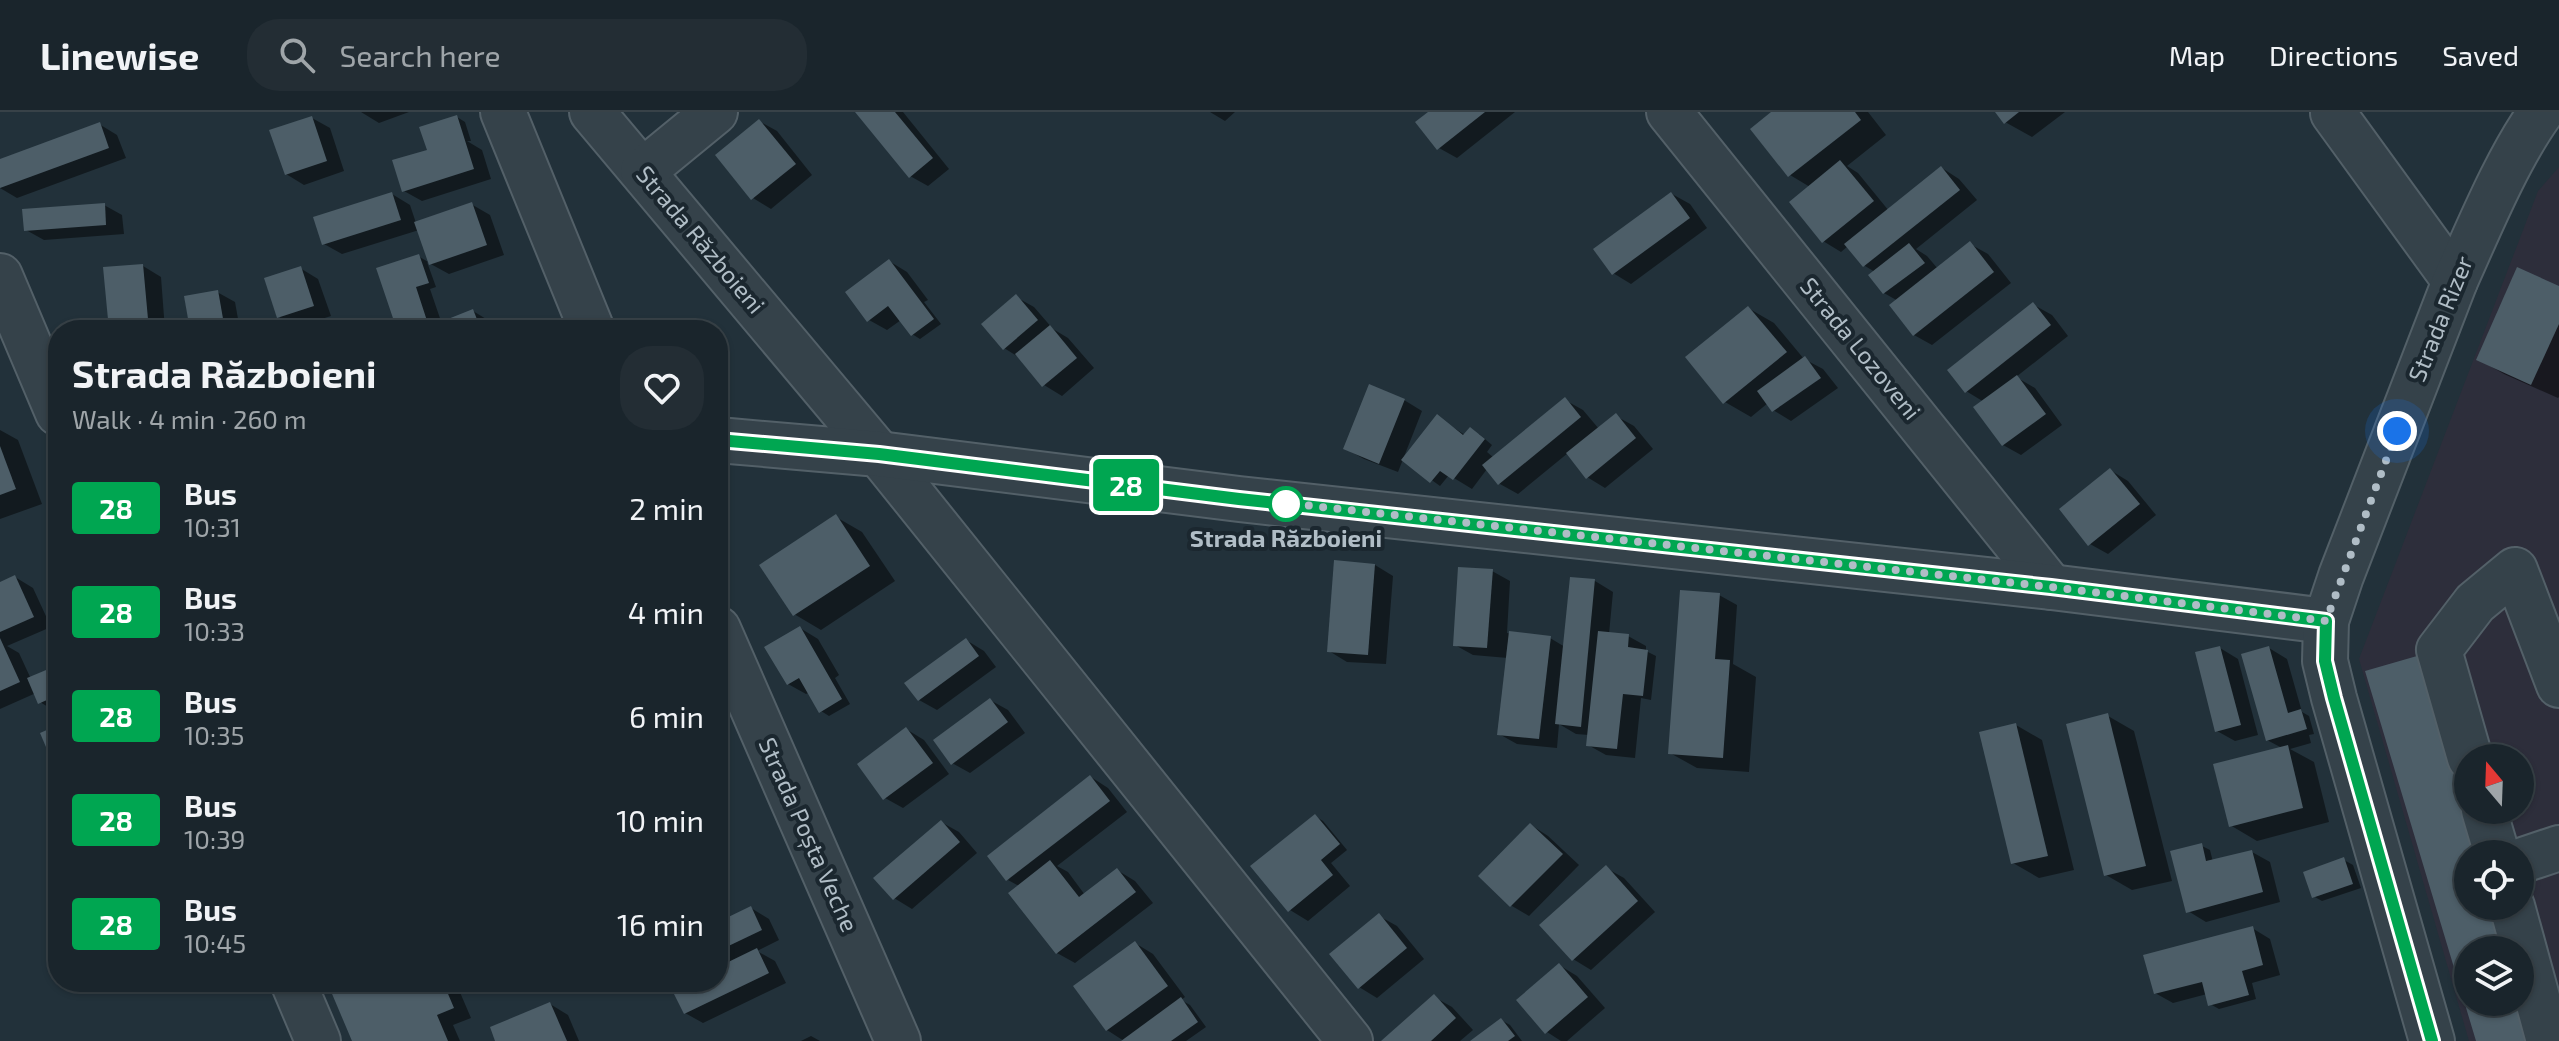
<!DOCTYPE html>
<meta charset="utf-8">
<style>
body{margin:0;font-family:"Exo 2",sans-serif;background:#232d34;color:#f1f3f6;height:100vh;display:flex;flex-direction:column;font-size:30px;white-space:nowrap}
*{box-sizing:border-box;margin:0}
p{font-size:26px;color:#9fa5a9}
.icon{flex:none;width:44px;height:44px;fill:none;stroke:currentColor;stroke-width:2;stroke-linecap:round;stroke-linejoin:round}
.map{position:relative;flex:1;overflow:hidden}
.side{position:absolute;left:48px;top:208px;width:680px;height:672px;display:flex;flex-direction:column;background:#1a252c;border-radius:32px;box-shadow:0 2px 6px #0004,0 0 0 2px #384248}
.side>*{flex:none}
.badge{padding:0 16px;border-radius:6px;font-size:28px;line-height:52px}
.needle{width:52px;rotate:341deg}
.fabs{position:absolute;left:2454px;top:632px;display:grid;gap:16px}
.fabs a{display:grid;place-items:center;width:80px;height:80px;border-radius:50%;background:#1a252c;box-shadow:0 2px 6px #0004,0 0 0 2px #384248;font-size:40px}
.you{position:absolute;width:40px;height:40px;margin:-20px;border:6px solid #fff;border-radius:50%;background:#1a73e8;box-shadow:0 0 0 12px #1a73e833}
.map>.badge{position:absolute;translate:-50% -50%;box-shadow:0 0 0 4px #fff}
.round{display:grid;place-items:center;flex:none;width:84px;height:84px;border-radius:32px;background:#232d34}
.overview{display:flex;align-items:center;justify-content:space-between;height:136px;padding:0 24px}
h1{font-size:38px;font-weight:700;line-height:60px}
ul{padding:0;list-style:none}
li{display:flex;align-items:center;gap:24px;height:104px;padding:0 24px}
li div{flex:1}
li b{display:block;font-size:30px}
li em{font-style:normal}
li .badge{min-width:88px;font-weight:700;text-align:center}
header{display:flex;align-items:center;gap:48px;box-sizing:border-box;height:112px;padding:0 40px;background:#1a252c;border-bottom:2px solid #384248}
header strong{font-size:38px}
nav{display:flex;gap:44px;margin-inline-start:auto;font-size:28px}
.search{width:560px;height:72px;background:#232d34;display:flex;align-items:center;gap:20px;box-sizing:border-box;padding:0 28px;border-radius:32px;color:#9fa5a9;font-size:30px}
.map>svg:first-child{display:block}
.medical{fill:#2d2e3b;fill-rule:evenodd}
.shadow{fill:#0007;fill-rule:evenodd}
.building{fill:#4d5e68}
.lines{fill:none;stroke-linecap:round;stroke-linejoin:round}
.minor-casing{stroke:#536068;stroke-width:48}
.minor{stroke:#35424a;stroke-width:44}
.line-casing{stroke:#fff;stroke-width:18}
.line{stroke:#00a651;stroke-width:12}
.walk{stroke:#b0bdc6;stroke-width:8;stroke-dasharray:0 14.4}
.stop-dot{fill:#fff;stroke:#00a651;stroke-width:4}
.labels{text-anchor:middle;stroke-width:8;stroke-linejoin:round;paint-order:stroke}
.street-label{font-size:24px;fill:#b0bdc6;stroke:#1b272f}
.stop-label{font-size:24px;font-weight:bold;fill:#b0bdc6;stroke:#1b272f}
</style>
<header>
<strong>Linewise</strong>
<div class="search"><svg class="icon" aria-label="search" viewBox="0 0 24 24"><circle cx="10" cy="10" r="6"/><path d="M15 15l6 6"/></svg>Search here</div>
<nav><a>Map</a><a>Directions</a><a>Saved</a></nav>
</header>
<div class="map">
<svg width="2559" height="929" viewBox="0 0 2559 929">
<rect width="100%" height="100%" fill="#22313a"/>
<path class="medical" d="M2559 55V929H2469L2359 547 2538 79ZM2468 646H2520V698H2468ZM2468 742H2520V794H2468ZM2468 838H2520V890H2468Z"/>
<g class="shadow">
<path d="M361 0H409L379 11Z"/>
<path d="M858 0H903L949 57 928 74 910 64Z"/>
<path d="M1210 0H1235L1225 9Z"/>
<path d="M1431 0H1515L1457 46 1439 36Z"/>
<path d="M1775 0H1868L1886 23 1847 54 1858 61 1889 99 1942 56 1959 67 1977 88 1916 137 1927 144 1938 157 1970 132 1988 142 2011 171 1932 233 1914 223 1898 189 1884 181 1875 160 1865 154 1848 134 1841 140 1823 129 1810 75 1790 63Z"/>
<path d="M1997 0H2065L2032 25 2005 10Z"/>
<path d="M457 5 465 10 471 29H467L482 38 491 67 422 89 404 79 429 39Z"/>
<path d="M312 6 330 16 344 59 304 73 286 62Z"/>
<path d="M759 9 777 19 812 63 771 97 753 86Z"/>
<path d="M99 12 117 23 126 46 17 86 0 76V49Z"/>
<path d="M392 82 410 93 416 111 471 92 490 103 504 143 449 162 427 150 436 175 430 177 444 218H399L418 144 430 151 419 118 342 142 324 132Z"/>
<path d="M1672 82 1690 92 1707 116 1631 172 1613 161Z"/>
<path d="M104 93 122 103 124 122 44 128 26 118Z"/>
<path d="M889 149 907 160 928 188 924 190 941 212 920 227 912 222 901 208 887 218 869 208Z"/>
<path d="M143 154 161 165 165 218H111Z"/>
<path d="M300 156 318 167 331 204 297 215 279 205Z"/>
<path d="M2559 176V285L2558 286 2504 262 2478 247Z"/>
<path d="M217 180 235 190 240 218H192Z"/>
<path d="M1016 185 1034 195 1053 217 1068 226 1094 256 1062 284 1044 273 1020 246 1004 236Z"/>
<path d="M2034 193 2052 203 2068 224 2016 265 2035 276 2062 313 2021 343 2003 333 1984 290 1966 279Z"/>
<path d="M1748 196 1774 211 1804 247 1823 257 1838 276 1791 309 1773 298 1768 291 1751 305 1725 290Z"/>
<path d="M473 199 491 210 494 218H455Z"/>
<path d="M1404 288 1422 299 1398 360 1364 347 1346 337Z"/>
<path d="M1565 288 1583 298 1599 317 1616 304 1634 314 1653 337 1605 376 1587 365 1568 341 1518 382 1500 372 1487 357 1472 377 1449 363 1440 374 1404 348 1437 305 1465 323 1479 322 1492 333 1487 340 1494 346Z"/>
<path d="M0 318 18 328 42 392 0 407Z"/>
<path d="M2110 358 2128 369 2156 403 2108 442 2090 432Z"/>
<path d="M836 405 862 420 895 469 821 518 794 502Z"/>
<path d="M1375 453 1393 464 1386 552 1347 550 1329 539Z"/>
<path d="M1492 459 1510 469 1507 521 1550 526 1565 535 1572 467 1595 469 1613 480 1609 522 1628 524 1646 534V539L1656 544 1651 588 1641 586 1635 646 1606 643 1588 633 1589 623 1576 622 1559 612 1557 636 1517 632 1499 622 1508 546 1473 543 1455 533Z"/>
<path d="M15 465 33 476 51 515 7 534 19 541 31 567 58 555V601L40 590 36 581 0 597V472Z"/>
<path d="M1719 483 1737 493 1733 552 1756 565 1749 660 1697 656 1670 641Z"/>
<path d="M800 516 818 527 839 563 835 566 850 592 829 604 821 599 810 580 806 582 788 572Z"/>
<path d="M966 528 984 539 996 555 937 598 919 588Z"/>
<path d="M2220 536 2238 547 2258 623 2235 629 2217 619Z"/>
<path d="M2269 536 2287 547 2302 600 2309 604 2314 622 2309 623 2311 631 2290 637 2314 650 2329 710 2257 729 2230 713 2282 636 2267 628Z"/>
<path d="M2417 546 2451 565 2468 646V794H2519L2559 926 2478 929 2367 561ZM2468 838H2520V890H2468Z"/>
<path d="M990 588 1008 598 1025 621 970 661 952 651Z"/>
<path d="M2108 604 2134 619 2172 769 2132 778 2106 763Z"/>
<path d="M2016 613 2042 628 2074 758 2039 766 2013 751Z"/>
<path d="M906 617 924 628 949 662 903 696 885 686Z"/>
<path d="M1091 665 1108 676 1127 700 1057 754 1068 760 1085 783 1117 758 1135 769 1153 791 1075 851 1057 841 1019 774 1008 768Z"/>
<path d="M1315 704 1323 709 1347 738 1331 751 1350 774 1308 809 1290 798Z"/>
<path d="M941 710 959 720 977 741 912 797 894 786Z"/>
<path d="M1531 713 1548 724 1579 753 1529 804 1512 794 1481 764Z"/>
<path d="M2202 734 2210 738 2213 750 2252 740 2270 750 2280 790 2206 810 2188 799Z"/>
<path d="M2344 748 2353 753 2361 776 2322 789 2313 784Z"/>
<path d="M1606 756 1624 766 1655 800 1591 858 1573 847Z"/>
<path d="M751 796 769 807 779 828 757 839 775 849 786 871 703 911 685 901 690 870H718V812Z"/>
<path d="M1379 804 1397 814 1424 847 1377 886 1359 875Z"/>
<path d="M2252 816 2270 827 2280 863 2252 871 2256 887 2219 897 2210 892 2207 882 2173 891 2155 881Z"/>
<path d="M1135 831 1153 842 1185 885 1181 888 1190 893 1206 915 1186 929H1124L1107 918Z"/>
<path d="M1559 853 1577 864 1605 896 1567 929H1561L1547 920 1519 888Z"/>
<path d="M329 870H478L459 878 471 906 453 913 460 929H354Z"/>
<path d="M1434 885 1452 895 1473 918 1460 929H1384Z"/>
<path d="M550 892 568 903 579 929H498Z"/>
<path d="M1501 908 1510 913 1522 929H1474Z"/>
<path d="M811 924 820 929H801Z"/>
</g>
<g class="building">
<path d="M855 0H895L933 46 909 66Z"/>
<path d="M1428 0H1485L1437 38 1415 10Z"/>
<path d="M1771 0H1855L1861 8 1788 65 1750 17Z"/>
<path d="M1995 0H2019L2004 12Z"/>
<path d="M457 3 474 57 402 80 392 48 427 38 419 15Z"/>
<path d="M312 4 327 49 285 63 269 18Z"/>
<path d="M759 7 796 52 751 88 715 43Z"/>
<path d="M100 10 109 36 0 76V47Z"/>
<path d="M1840 48 1874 89 1822 131 1789 90Z"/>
<path d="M1941 54 1960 78 1863 155 1844 132Z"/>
<path d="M392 80 401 108 322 133 313 105Z"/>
<path d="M1671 80 1690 106 1612 163 1593 137Z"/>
<path d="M472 90 487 133 429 153 414 110Z"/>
<path d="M105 91 106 113 24 119 22 97Z"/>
<path d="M1970 129 1994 160 1913 224 1889 193Z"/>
<path d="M1909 131 1925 151 1883 182 1868 163Z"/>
<path d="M419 142 429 171 416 175 430 218H397L376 156Z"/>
<path d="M889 147 934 207 911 224 888 194 867 210 845 180Z"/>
<path d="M143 152 149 218H109L103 155Z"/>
<path d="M301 154 314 194 277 206 264 166Z"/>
<path d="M2517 155 2559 174V212L2531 273 2476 248Z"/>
<path d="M218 178 225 218H190L184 184Z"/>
<path d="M1016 182 1038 208 1003 238 981 212Z"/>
<path d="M2033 190 2051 213 1965 281 1947 258Z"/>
<path d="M1748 194 1787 240 1723 292 1685 245Z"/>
<path d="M473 197 481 218H453L448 207Z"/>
<path d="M1050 213 1077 246 1042 275 1015 242Z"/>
<path d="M1805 244 1821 266 1772 300 1757 279Z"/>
<path d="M2017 263 2046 302 2002 334 1973 295Z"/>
<path d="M1369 272 1405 287 1379 352 1343 337Z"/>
<path d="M1565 285 1581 305 1498 373 1482 353Z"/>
<path d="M1616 301 1636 326 1586 367 1566 341Z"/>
<path d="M1437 302 1463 323 1470 315 1485 327 1453 368 1440 359 1430 371 1401 348Z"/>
<path d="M0 334 16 377 0 383Z"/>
<path d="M2110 356 2140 392 2088 434 2059 397Z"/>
<path d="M836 402 870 454 793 504 759 453Z"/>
<path d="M1334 448 1375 452 1368 543 1327 540Z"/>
<path d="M1458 455 1493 457 1487 536 1453 534Z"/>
<path d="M15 463 34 505 0 520V470Z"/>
<path d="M1570 465 1595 467 1581 615 1555 612Z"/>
<path d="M1680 478 1720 481 1715 547 1730 548 1723 646 1668 642Z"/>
<path d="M800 514 842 587 819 601 799 566 787 573 764 535Z"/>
<path d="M1509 519 1551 524 1539 627 1497 623Z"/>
<path d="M1598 519 1629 522 1628 535 1648 538 1643 584 1623 582 1617 637 1586 634Z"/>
<path d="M0 526 20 570 0 579Z"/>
<path d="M966 526 979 544 918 589 904 571Z"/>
<path d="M2220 534 2241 613 2215 620 2195 540Z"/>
<path d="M2269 534 2288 601 2301 597 2307 617 2266 629 2241 542Z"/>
<path d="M2417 544 2477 742H2468V794H2492L2506 838H2468V890H2521L2533 929H2476L2365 559Z"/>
<path d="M58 553V583L38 592 27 566Z"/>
<path d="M990 586 1008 610 951 653 933 628Z"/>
<path d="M2108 601 2146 754 2104 764 2066 612Z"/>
<path d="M2016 611 2048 744 2011 752 1979 620Z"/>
<path d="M58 613V647L52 649 40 621Z"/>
<path d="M906 615 933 651 883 688 857 652Z"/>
<path d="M2288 633 2303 696 2229 715 2213 652Z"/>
<path d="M1090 663 1110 689 1006 769 987 744Z"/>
<path d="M1315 702 1340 732 1321 748 1333 763 1288 800 1250 754Z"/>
<path d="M941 708 960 730 893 788 873 766Z"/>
<path d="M1530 711 1563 742 1510 795 1478 764Z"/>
<path d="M2202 731 2206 749 2252 738 2263 780 2186 801 2170 739Z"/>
<path d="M2344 745 2353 772 2312 786 2303 760Z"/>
<path d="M1050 748 1079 785 1117 756 1136 780 1056 842 1008 781Z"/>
<path d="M1606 753 1638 789 1572 849 1539 813Z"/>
<path d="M751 794 762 818 718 839V810Z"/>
<path d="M1379 801 1407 836 1358 877 1329 842Z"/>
<path d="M2253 814 2263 853 2242 859 2249 883 2208 894 2202 870 2154 882 2143 843Z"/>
<path d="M1135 829 1168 874 1106 919 1073 874Z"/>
<path d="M757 836 769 861 684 902 672 878 688 870H718V855Z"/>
<path d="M1559 851 1588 885 1545 922 1516 888Z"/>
<path d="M327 870H443L454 896 437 903 448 929H352Z"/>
<path d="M1434 882 1456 906 1431 929H1381Z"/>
<path d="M1181 885 1198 910 1171 929H1121Z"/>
<path d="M550 890 567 929H495L490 915Z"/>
<path d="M1501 906 1515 924 1508 929H1470Z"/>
</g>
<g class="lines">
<g class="minor-casing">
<g id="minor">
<path d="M503 0 592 218"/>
<path d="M592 0 879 342 1350 929"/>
<path d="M1669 0 2051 475"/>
<path d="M2333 1 2455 169"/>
<path d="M643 59 715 0"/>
<path d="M0 164 58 301"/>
<path d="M718 328 879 342 1239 387 2051 475 2326 509"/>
<path d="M718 517 898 929"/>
<path d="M2470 646 2439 538 2475 491 2515 458 2559 573"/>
<path d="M2484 698 2497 742"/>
<path d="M2520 749 2559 736"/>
<path d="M2512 794 2549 929"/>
<path d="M293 870 318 929"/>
<path d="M2432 929 2334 586 2325 549 2326 509 2341 464 2455 169C2479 116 2507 47 2541 0"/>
</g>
</g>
<use href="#minor" class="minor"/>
</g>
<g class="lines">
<g class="line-casing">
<path id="line" d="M718 328 879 342 1239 387 2051 475 2326 509 2325 549 2334 586 2432 929"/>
</g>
<use href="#line" class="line"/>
<path class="walk" d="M1286 392 1276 390 2051 475 2326 509 2397 319"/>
</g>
<circle class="stop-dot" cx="1286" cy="392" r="16"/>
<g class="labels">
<g class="street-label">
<text transform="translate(700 128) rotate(50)" y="8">Strada Războieni</text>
<text transform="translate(2441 207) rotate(-68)" y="8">Strada Rizer</text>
<text transform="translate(1860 237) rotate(51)" y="8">Strada Lozoveni</text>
<text transform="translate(808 723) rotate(66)" y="8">Strada Poșta Veche</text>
</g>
<g class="stop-label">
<text x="1286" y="435">Strada Războieni</text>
</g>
</g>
</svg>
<div class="fabs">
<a><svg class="needle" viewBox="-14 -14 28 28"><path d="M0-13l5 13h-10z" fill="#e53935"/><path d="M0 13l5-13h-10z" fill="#9fa5a9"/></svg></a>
<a><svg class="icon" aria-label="locate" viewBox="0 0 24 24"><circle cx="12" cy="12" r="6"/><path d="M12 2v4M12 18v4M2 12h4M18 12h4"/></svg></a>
<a><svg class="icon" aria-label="layers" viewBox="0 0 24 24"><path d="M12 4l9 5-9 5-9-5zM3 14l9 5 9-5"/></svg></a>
</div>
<div class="you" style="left:2397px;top:319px"></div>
<b class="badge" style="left:1126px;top:373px;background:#00a651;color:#fff">28</b>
<section class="side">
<div class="overview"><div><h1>Strada Războieni</h1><p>Walk · 4 min · 260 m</p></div><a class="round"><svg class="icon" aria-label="heart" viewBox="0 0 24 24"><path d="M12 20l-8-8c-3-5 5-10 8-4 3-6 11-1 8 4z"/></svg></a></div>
<ul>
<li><span class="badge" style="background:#00a651;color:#fff">28</span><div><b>Bus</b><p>10:31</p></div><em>2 min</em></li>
<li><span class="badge" style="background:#00a651;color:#fff">28</span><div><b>Bus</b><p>10:33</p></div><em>4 min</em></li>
<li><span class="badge" style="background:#00a651;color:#fff">28</span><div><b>Bus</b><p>10:35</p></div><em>6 min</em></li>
<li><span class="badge" style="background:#00a651;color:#fff">28</span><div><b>Bus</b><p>10:39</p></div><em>10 min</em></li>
<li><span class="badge" style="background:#00a651;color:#fff">28</span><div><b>Bus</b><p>10:45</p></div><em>16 min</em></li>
</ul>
</section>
</div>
